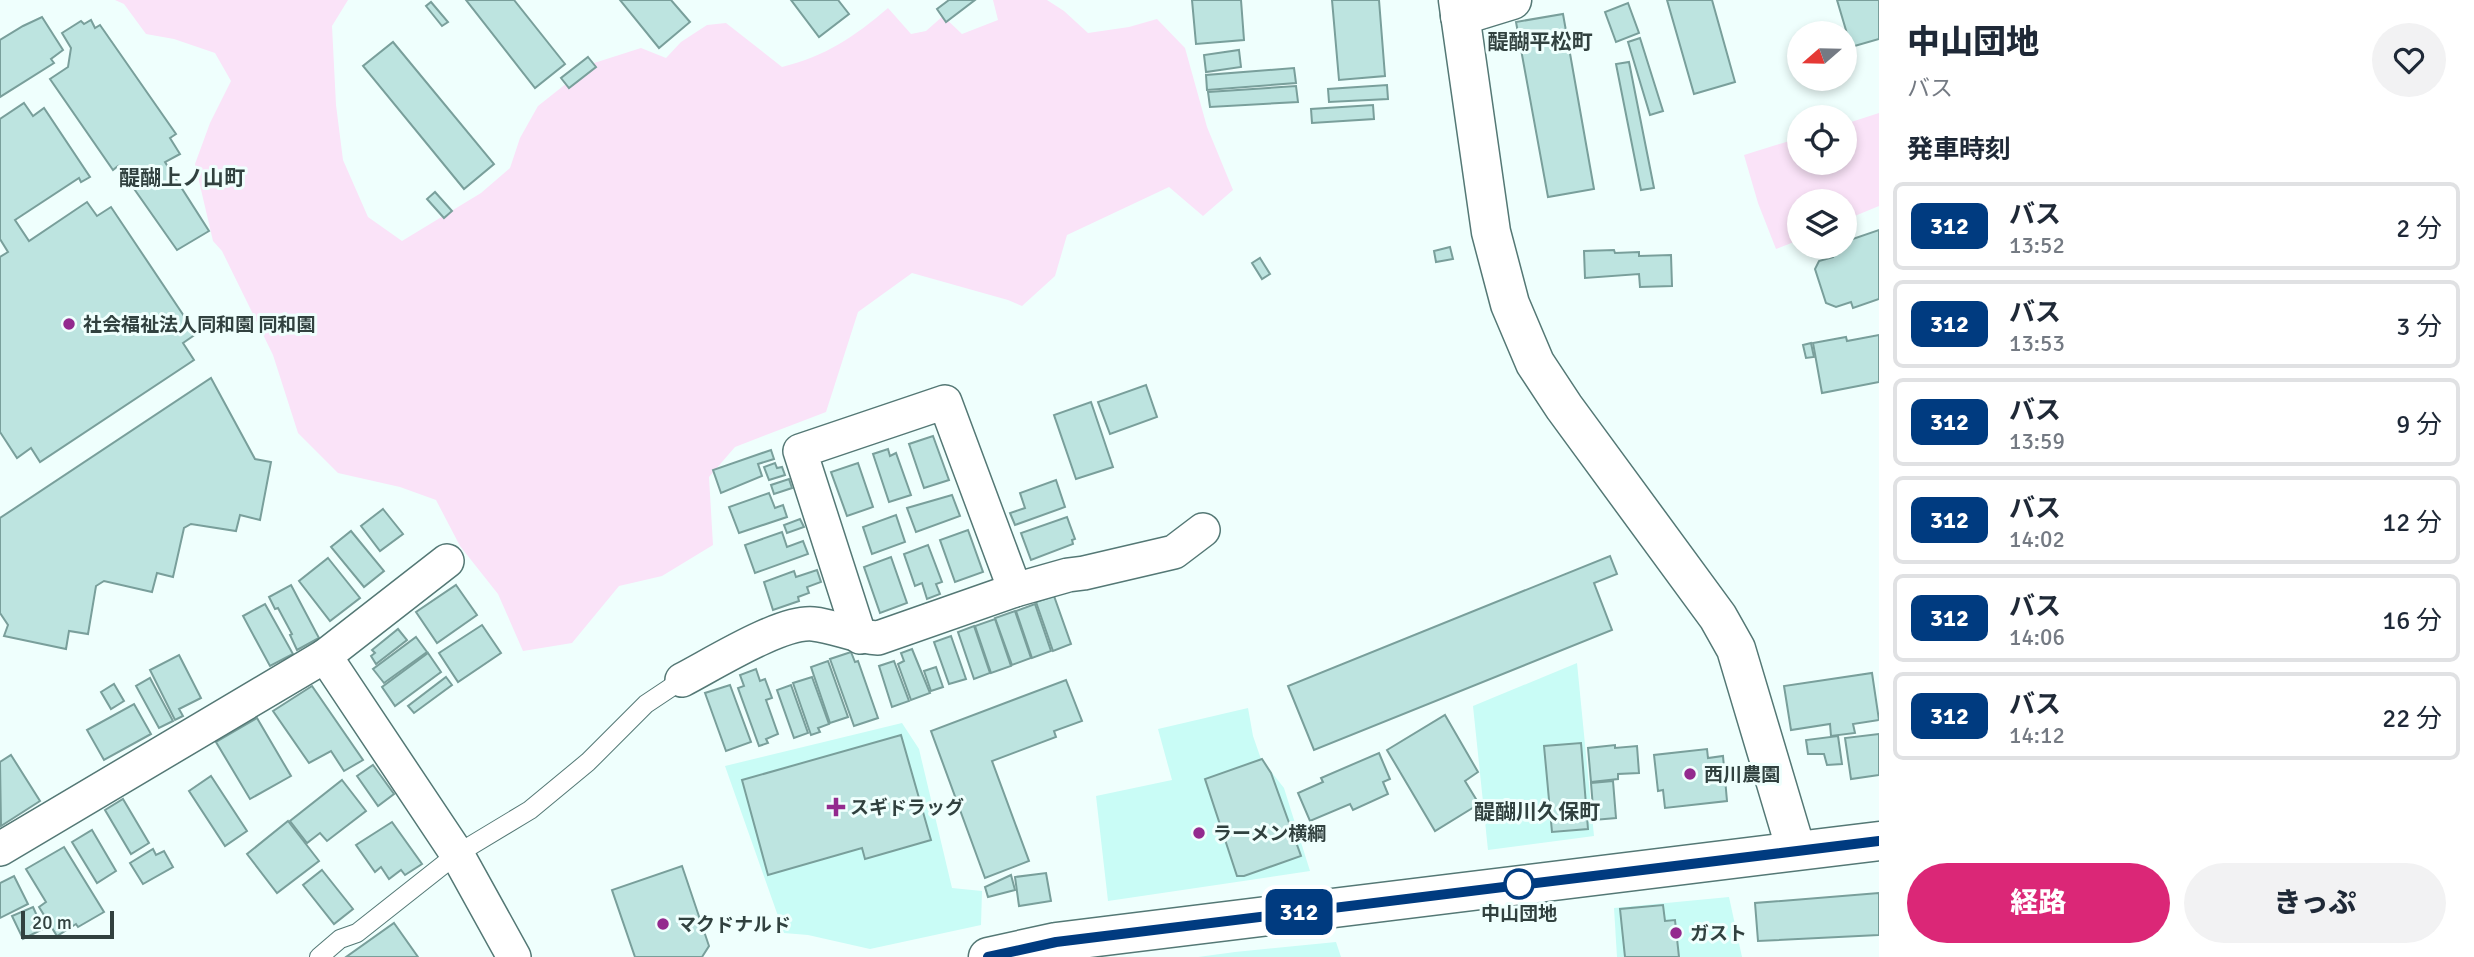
<!DOCTYPE html>
<html lang="ja">
<meta charset="utf-8">
<style>
body{margin:0;font-family:Signika,"Noto Sans JP",sans-serif;background:#f2f2f3;color:#1f2937;height:100vh;display:flex;flex-direction:column;font-size:26px;white-space:nowrap}
*{box-sizing:border-box;margin:0}
p{font-size:23px;color:#747a83}
.icon{flex:none;width:38px;height:38px;fill:none;stroke:currentColor;stroke-width:2;stroke-linecap:round;stroke-linejoin:round}
.map{position:relative;flex:1;overflow:hidden}
.sheet{display:flex;flex-direction:column;background:#fff;width:595px}
.sheet>*{flex:none}
.badge{padding:0 14px;border-radius:10px;font-size:24px;line-height:46px}
.needle{width:46px;rotate:250deg}
.controls{position:absolute;left:1787px;top:21px;display:grid;gap:14px}
.controls a{display:grid;place-items:center;width:70px;height:70px;border-radius:50%;background:#fff;box-shadow:0 4px 10px #0003;font-size:35px}
.scale{position:absolute;left:21px;bottom:18px;width:93px;box-sizing:border-box;padding-left:7px;border:4px solid #31413f;border-top:0;font-size:19px;line-height:24px;white-space:nowrap;color:#31413f;-webkit-text-stroke:5px #effffd;paint-order:stroke}
.map>.badge{position:absolute;translate:-50% -50%;box-shadow:0 0 0 4px #fff}
h2{padding:0 28px;font-size:26px;line-height:63px}
.round{display:grid;place-items:center;flex:none;width:74px;height:74px;border-radius:37px;background:#f2f2f3}
.headline{display:flex;align-items:center;justify-content:space-between;height:119px;padding:0 28px}
h1{font-size:33px;font-weight:800;line-height:52px}
.button{display:flex;gap:14px;margin-top:auto;padding:14px 28px}
.button a{flex:1;height:80px;border-radius:42px;background:#db2777;color:#fff;font-size:28px;font-weight:800;line-height:80px;text-align:center}
.button a+a{background:#f2f2f3;color:#1f2937}
ul{padding:0;list-style:none}
li{display:flex;align-items:center;gap:21px;height:88px;margin:0 14px 10px;padding:0 14px;border:4px solid #e0e1e3;border-radius:10px}
li div{flex:1}
li b{display:block;font-size:26px}
li em{font-style:normal}
li .badge{min-width:77px;font-weight:700;text-align:center}
main{display:flex;flex:1;min-height:0}
.map>svg:first-child{display:block}
.built{fill:#c9fcf6}
.green{fill:#fae3f8}
.building{fill:#bde4e0;stroke:#799f9b;stroke-width:2}
.lines{fill:none;stroke-linecap:round;stroke-linejoin:round}
.lane-casing{stroke:#547875;stroke-width:20}
.street-casing{stroke:#547875;stroke-width:36}
.secondary-casing{stroke:#547875;stroke-width:41}
.lane{stroke:#fff;stroke-width:18}
.street{stroke:#fff;stroke-width:33}
.secondary{stroke:#fff;stroke-width:38}
.line-casing{stroke:#fff;stroke-width:16}
.line{stroke:#003b80;stroke-width:10}
.poi-dot{fill:#932a8e;stroke:#effffd;stroke-width:2.5}
.stop-dot{fill:#fff;stroke:#003b80;stroke-width:3.5}
.labels{text-anchor:middle;stroke-width:6;stroke-linejoin:round;paint-order:stroke}
.poi-label{font-size:19px;font-weight:bold;fill:#31413f;stroke:#effffd;text-anchor:start}
.stop-label{font-size:19px;font-weight:bold;fill:#31413f;stroke:#effffd}
.neighbourhood-label{font-size:21px;font-weight:bold;fill:#31413f;stroke:#effffd}
</style>
<main>
<div class="map">
<svg width="1879" height="957" viewBox="0 0 1879 957">
<rect width="100%" height="100%" fill="#effffd"/>
<g class="built">
<path d="M1577 663 1594 836 1488 850 1473 706Z"/>
<path d="M1248 708 1253 736 1261 759 1284 788 1310 871 1108 901 1096 796 1172 780 1158 729Z"/>
<path d="M902 723 919 749 952 888 982 891 981 925 870 949 808 935 784 933 725 766Z"/>
<path d="M1729 897 1742 957H1617L1614 908Z"/>
<path d="M1336 942 1341 957H1198L1235 952Z"/>
</g>
<g class="green">
<path d="M115 0H348L332 26 336 105 343 160 368 217 402 241 481 193 510 168 520 138 538 106 591 64 641 48 666 58 681 42 707 25 726 23 782 67C826 56 854 37 888 8L911 34 926 31 943 16 962 34 998 20 993 0H1047L1064 11 1088 33 1129 27 1157 19 1185 48 1207 127 1233 190 1203 216 1169 187 1067 235 1055 276 1022 306 1008 300 912 273 858 312 826 412 735 447 709 477 713 545 662 576 619 586 572 643 523 651 498 594 460 546 436 500 400 487 338 473 298 433 273 355 222 251 213 241 195 164 210 123 231 81 215 53 174 39 146 34 124 4Z"/>
<path d="M1879 113V206L1845 220 1844 201H1799V240L1776 249 1758 203 1744 155 1799 138V163H1844L1845 124Z"/>
</g>
<g class="building">
<path d="M466 0H514L565 64 535 88Z"/>
<path d="M620 0H671L690 22 659 48Z"/>
<path d="M791 0H838L849 14 819 37Z"/>
<path d="M949 0H975L946 22 937 9Z"/>
<path d="M1192 0H1241L1244 40 1196 44Z"/>
<path d="M1332 0H1379L1385 76 1339 80Z"/>
<path d="M1667 0H1712L1735 82 1694 94Z"/>
<path d="M1837 0H1879V39L1851 47Z"/>
<path d="M431 2 448 22 442 26 426 6Z"/>
<path d="M1628 3 1639 33 1616 42 1605 12Z"/>
<path d="M1563 14 1594 189 1548 197 1516 22Z"/>
<path d="M42 17 63 50 51 59 54 63 0 97V40L23 26Z"/>
<path d="M91 20 95 28 100 25 176 134 170 138 180 154 165 162 209 231 177 250 118 166 113 170 50 79 68 67 71 48 62 33 81 21 84 24Z"/>
<path d="M1640 38 1663 111 1650 115 1628 42Z"/>
<path d="M393 42 494 164 464 189 363 66Z"/>
<path d="M1239 50 1241 67 1206 72 1204 55Z"/>
<path d="M588 57 596 67 569 88 561 78Z"/>
<path d="M1629 62 1654 188 1641 190 1616 64Z"/>
<path d="M1294 68 1296 83 1207 90 1206 75Z"/>
<path d="M1387 85 1388 99 1329 102 1328 89Z"/>
<path d="M1296 86 1298 102 1210 107 1208 92Z"/>
<path d="M24 103 33 116 44 108 90 177 81 182 79 178 15 220 29 241 87 202 97 216 111 207 196 334 183 343 194 360 40 462 31 448 17 458 0 432V257L8 252 0 239V119Z"/>
<path d="M1373 105 1374 119 1312 123 1311 109Z"/>
<path d="M435 192 452 211 444 218 427 199Z"/>
<path d="M1879 230V299L1853 308 1851 302 1836 307 1826 303 1815 269 1819 261 1833 257 1830 248 1844 247V242Z"/>
<path d="M1450 247 1453 259 1436 262 1434 251Z"/>
<path d="M1614 250 1615 253 1639 252V256L1671 255 1672 286 1640 287 1639 274 1585 278 1584 251Z"/>
<path d="M1260 258 1270 274 1262 279 1252 263Z"/>
<path d="M1879 335V382L1822 393 1813 343 1846 337 1847 341Z"/>
<path d="M1811 343 1814 357 1806 358 1803 345Z"/>
<path d="M211 378 255 459 271 462 260 520 240 515 236 531 191 524 184 528 173 577 157 573 152 592 104 581 96 586 88 634 69 631 66 649 4 636 8 625 0 613V518Z"/>
<path d="M1146 385 1157 417 1110 434 1098 402Z"/>
<path d="M1091 402 1113 467 1076 479 1054 415Z"/>
<path d="M933 436 949 480 924 488 909 444Z"/>
<path d="M888 449 890 456 896 453 911 495 889 502 873 454Z"/>
<path d="M771 450 774 459 758 464 762 476 721 493 713 470Z"/>
<path d="M775 463 777 468 782 467 785 475 769 480 764 467Z"/>
<path d="M858 463 873 507 847 516 831 472Z"/>
<path d="M789 479 792 488 774 494 771 485Z"/>
<path d="M1056 480 1065 507 1015 525 1010 513 1025 508 1020 493Z"/>
<path d="M769 493 775 508 783 505 787 517 739 533 729 507Z"/>
<path d="M952 495 960 516 916 532 907 508Z"/>
<path d="M383 509 403 534 380 551 361 526Z"/>
<path d="M896 515 905 542 872 554 863 527Z"/>
<path d="M1067 517 1075 539 1072 540 1073 544 1031 560 1021 533Z"/>
<path d="M800 519 804 527 787 533 784 525Z"/>
<path d="M968 530 983 572 955 582 940 540Z"/>
<path d="M351 531 384 571 364 587 331 547Z"/>
<path d="M782 532 787 547 803 541 808 554 755 573 745 545Z"/>
<path d="M928 545 942 582 936 584 940 594 927 599 922 583 915 586 904 554Z"/>
<path d="M1610 556 1617 574 1594 583 1612 630 1314 750 1288 686Z"/>
<path d="M891 557 907 603 880 613 864 567Z"/>
<path d="M328 558 360 598 330 621 299 581Z"/>
<path d="M817 570 821 582 807 587 809 593 798 597 799 601 773 610 764 582 794 571 796 577Z"/>
<path d="M291 585 319 638 297 650 290 635 292 634 278 608 275 609 269 597Z"/>
<path d="M456 585 477 615 437 643 416 612Z"/>
<path d="M1054 596 1071 644 1053 651 1036 602Z"/>
<path d="M265 604 293 654 270 666 243 616Z"/>
<path d="M1035 604 1051 651 1032 658 1016 611Z"/>
<path d="M1015 611 1031 658 1012 665 995 618Z"/>
<path d="M995 619 1011 666 991 673 975 626Z"/>
<path d="M482 625 501 653 458 682 439 653Z"/>
<path d="M974 626 990 673 974 679 958 632Z"/>
<path d="M398 629 407 640 376 664 371 656 375 653 372 650Z"/>
<path d="M951 636 966 679 949 684 934 642Z"/>
<path d="M416 637 427 652 384 683 373 669Z"/>
<path d="M912 649 930 693 911 700 898 664 904 661 901 653Z"/>
<path d="M851 652 855 662 858 661 878 718 854 726 830 659Z"/>
<path d="M428 653 441 672 395 706 382 687Z"/>
<path d="M179 655 201 698 179 709 183 716 175 720 150 670Z"/>
<path d="M828 661 848 717 830 723 811 667Z"/>
<path d="M894 661 909 701 892 707 879 666Z"/>
<path d="M936 667 943 687 931 691 924 671Z"/>
<path d="M756 669 760 681 765 679 772 698 766 700 778 734 766 739 768 743 759 746 738 688 744 686 740 675Z"/>
<path d="M1872 673 1879 720 1853 724 1855 733 1831 736 1830 724 1791 730 1784 686Z"/>
<path d="M446 677 452 685 414 713 408 706Z"/>
<path d="M812 677 829 724 818 728 820 732 811 735 793 683Z"/>
<path d="M150 678 173 721 159 728 136 686Z"/>
<path d="M1066 680 1082 721 1054 731 1056 737 992 761 1029 861 985 878 931 731Z"/>
<path d="M114 684 124 701 111 709 101 692Z"/>
<path d="M730 685 751 742 726 751 705 693Z"/>
<path d="M791 685 808 733 794 738 777 690Z"/>
<path d="M312 686 363 760 344 771 331 751 309 763 273 711Z"/>
<path d="M134 704 151 734 104 760 87 730Z"/>
<path d="M1445 715 1478 772 1465 781 1479 804 1435 831 1387 750Z"/>
<path d="M257 718 291 776 250 799 216 742Z"/>
<path d="M1879 734V775L1851 779 1845 738Z"/>
<path d="M901 735 931 840 865 859 862 848 768 875 742 780Z"/>
<path d="M1838 736 1842 764 1827 765 1824 754H1808L1806 740Z"/>
<path d="M1581 743 1588 829 1552 832 1544 746Z"/>
<path d="M1615 745V748L1637 746 1639 773 1618 774V779L1591 782 1588 748Z"/>
<path d="M1707 749 1708 758 1723 756 1727 801 1665 808 1663 790 1658 791 1654 755Z"/>
<path d="M1379 753 1390 779 1383 782 1388 794 1353 810 1350 804 1310 821 1298 793 1323 782 1321 778Z"/>
<path d="M11 755 40 801 1 826 0 762Z"/>
<path d="M1262 759 1271 773 1301 856 1244 876H1237L1205 779Z"/>
<path d="M373 765 394 794 378 806 357 776Z"/>
<path d="M211 776 247 831 225 846 189 791Z"/>
<path d="M342 780 366 811 327 841 320 833 307 843 290 821Z"/>
<path d="M1613 781 1616 818 1594 820 1591 783Z"/>
<path d="M123 799 149 843 131 854 105 810Z"/>
<path d="M288 821 319 861 277 893 247 854Z"/>
<path d="M392 822 422 864 405 875 401 870 389 879 381 867 375 872 356 845Z"/>
<path d="M92 830 116 871 97 883 72 842Z"/>
<path d="M64 847 104 912 78 927 76 924 57 936 39 907 46 902 26 869Z"/>
<path d="M153 849 156 855 164 851 173 867 143 884 130 863Z"/>
<path d="M682 866 709 946 702 957H635L612 890Z"/>
<path d="M322 870 353 909 334 924 303 885Z"/>
<path d="M1046 873 1051 901 1019 906 1015 877Z"/>
<path d="M1011 875 1015 890 988 897 985 887Z"/>
<path d="M14 876 28 904 0 918V883Z"/>
<path d="M1879 893V935L1758 941 1755 903Z"/>
<path d="M1663 905 1665 921 1675 920 1679 957H1625L1620 909Z"/>
<path d="M33 907 43 929 23 939 12 916Z"/>
<path d="M394 923 418 957H346Z"/>
</g>
<g class="lines">
<g class="lane-casing">
<path id="lane" d="M319 957 340 939 357 933 457 854 530 810 588 762 646 704 682 680"/>
</g>
<g class="street-casing">
<g id="street">
<path d="M860 637 800 451 945 402 1015 590"/>
<path d="M325 656 447 561"/>
<path d="M682 680C713 664 781 621 813 624 835 626 855 637 878 638L1015 590 1068 575 1084 573 1174 552 1203 530"/>
<path d="M0 849 325 656 457 854 514 957"/>
</g>
</g>
<g class="secondary-casing">
<g id="secondary">
<path d="M1458 0 1491 232 1510 304 1535 363 1564 407 1718 617 1736 649 1796 850"/>
<path d="M1460 16 1512 0"/>
<path d="M988 957 1056 942 1879 841"/>
</g>
</g>
<use href="#lane" class="lane"/>
<use href="#street" class="street"/>
<use href="#secondary" class="secondary"/>
</g>
<g class="lines">
<g class="line-casing">
<path id="line" d="M988 957 1056 942 1879 841"/>
</g>
<use href="#line" class="line"/>
</g>
<g class="poi-dot">
<circle cx="69" cy="324" r="7"/>
<circle cx="1690" cy="774" r="7"/>
<path d="M832.5 796.5h7v7h7v7h-7v7h-7v-7h-7v-7h7z"/>
<circle cx="1199" cy="833" r="7"/>
<circle cx="663" cy="924" r="7"/>
<circle cx="1676" cy="933" r="7"/>
</g>
<circle class="stop-dot" cx="1519" cy="884" r="14"/>
<g class="labels">
<g class="poi-label">
<text x="83" y="331">社会福祉法人同和園 同和園</text>
<text x="1704" y="781">西川農園</text>
<text x="850" y="814">スギドラッグ</text>
<text x="1213" y="840">ラーメン横綱</text>
<text x="677" y="931">マクドナルド</text>
<text x="1690" y="940">ガスト</text>
</g>
<g class="stop-label">
<text x="1519" y="920">中山団地</text>
</g>
<g class="neighbourhood-label">
<text x="1540" y="49">醍醐平松町</text>
<text x="182" y="185">醍醐上ノ山町</text>
<text x="1537" y="819">醍醐川久保町</text>
</g>
</g>
</svg>
<div class="controls">
<a><svg class="needle" viewBox="-14 -14 28 28"><path d="M0-13l5 13h-10z" fill="#e53935"/><path d="M0 13l5-13h-10z" fill="#747a83"/></svg></a>
<a><svg class="icon" aria-label="locate" viewBox="0 0 24 24"><circle cx="12" cy="12" r="6"/><path d="M12 2v4M12 18v4M2 12h4M18 12h4"/></svg></a>
<a><svg class="icon" aria-label="layers" viewBox="0 0 24 24"><path d="M12 4l9 5-9 5-9-5zM3 14l9 5 9-5"/></svg></a>
</div>
<div class="scale">20 m</div>
<b class="badge" style="left:1299px;top:912px;background:#003b80;color:#fff">312</b>
</div>
<section class="sheet">
<div class="headline"><div><h1>中山団地</h1><p>バス</p></div><a class="round"><svg class="icon" aria-label="heart" viewBox="0 0 24 24"><path d="M12 20l-8-8c-3-5 5-10 8-4 3-6 11-1 8 4z"/></svg></a></div>
<h2>発車時刻</h2>
<ul>
<li><span class="badge" style="background:#003b80;color:#fff">312</span><div><b>バス</b><p>13:52</p></div><em>2 分</em></li>
<li><span class="badge" style="background:#003b80;color:#fff">312</span><div><b>バス</b><p>13:53</p></div><em>3 分</em></li>
<li><span class="badge" style="background:#003b80;color:#fff">312</span><div><b>バス</b><p>13:59</p></div><em>9 分</em></li>
<li><span class="badge" style="background:#003b80;color:#fff">312</span><div><b>バス</b><p>14:02</p></div><em>12 分</em></li>
<li><span class="badge" style="background:#003b80;color:#fff">312</span><div><b>バス</b><p>14:06</p></div><em>16 分</em></li>
<li><span class="badge" style="background:#003b80;color:#fff">312</span><div><b>バス</b><p>14:12</p></div><em>22 分</em></li>
</ul>
<div class="button"><a>経路</a><a>きっぷ</a></div>
</section>
</main>
